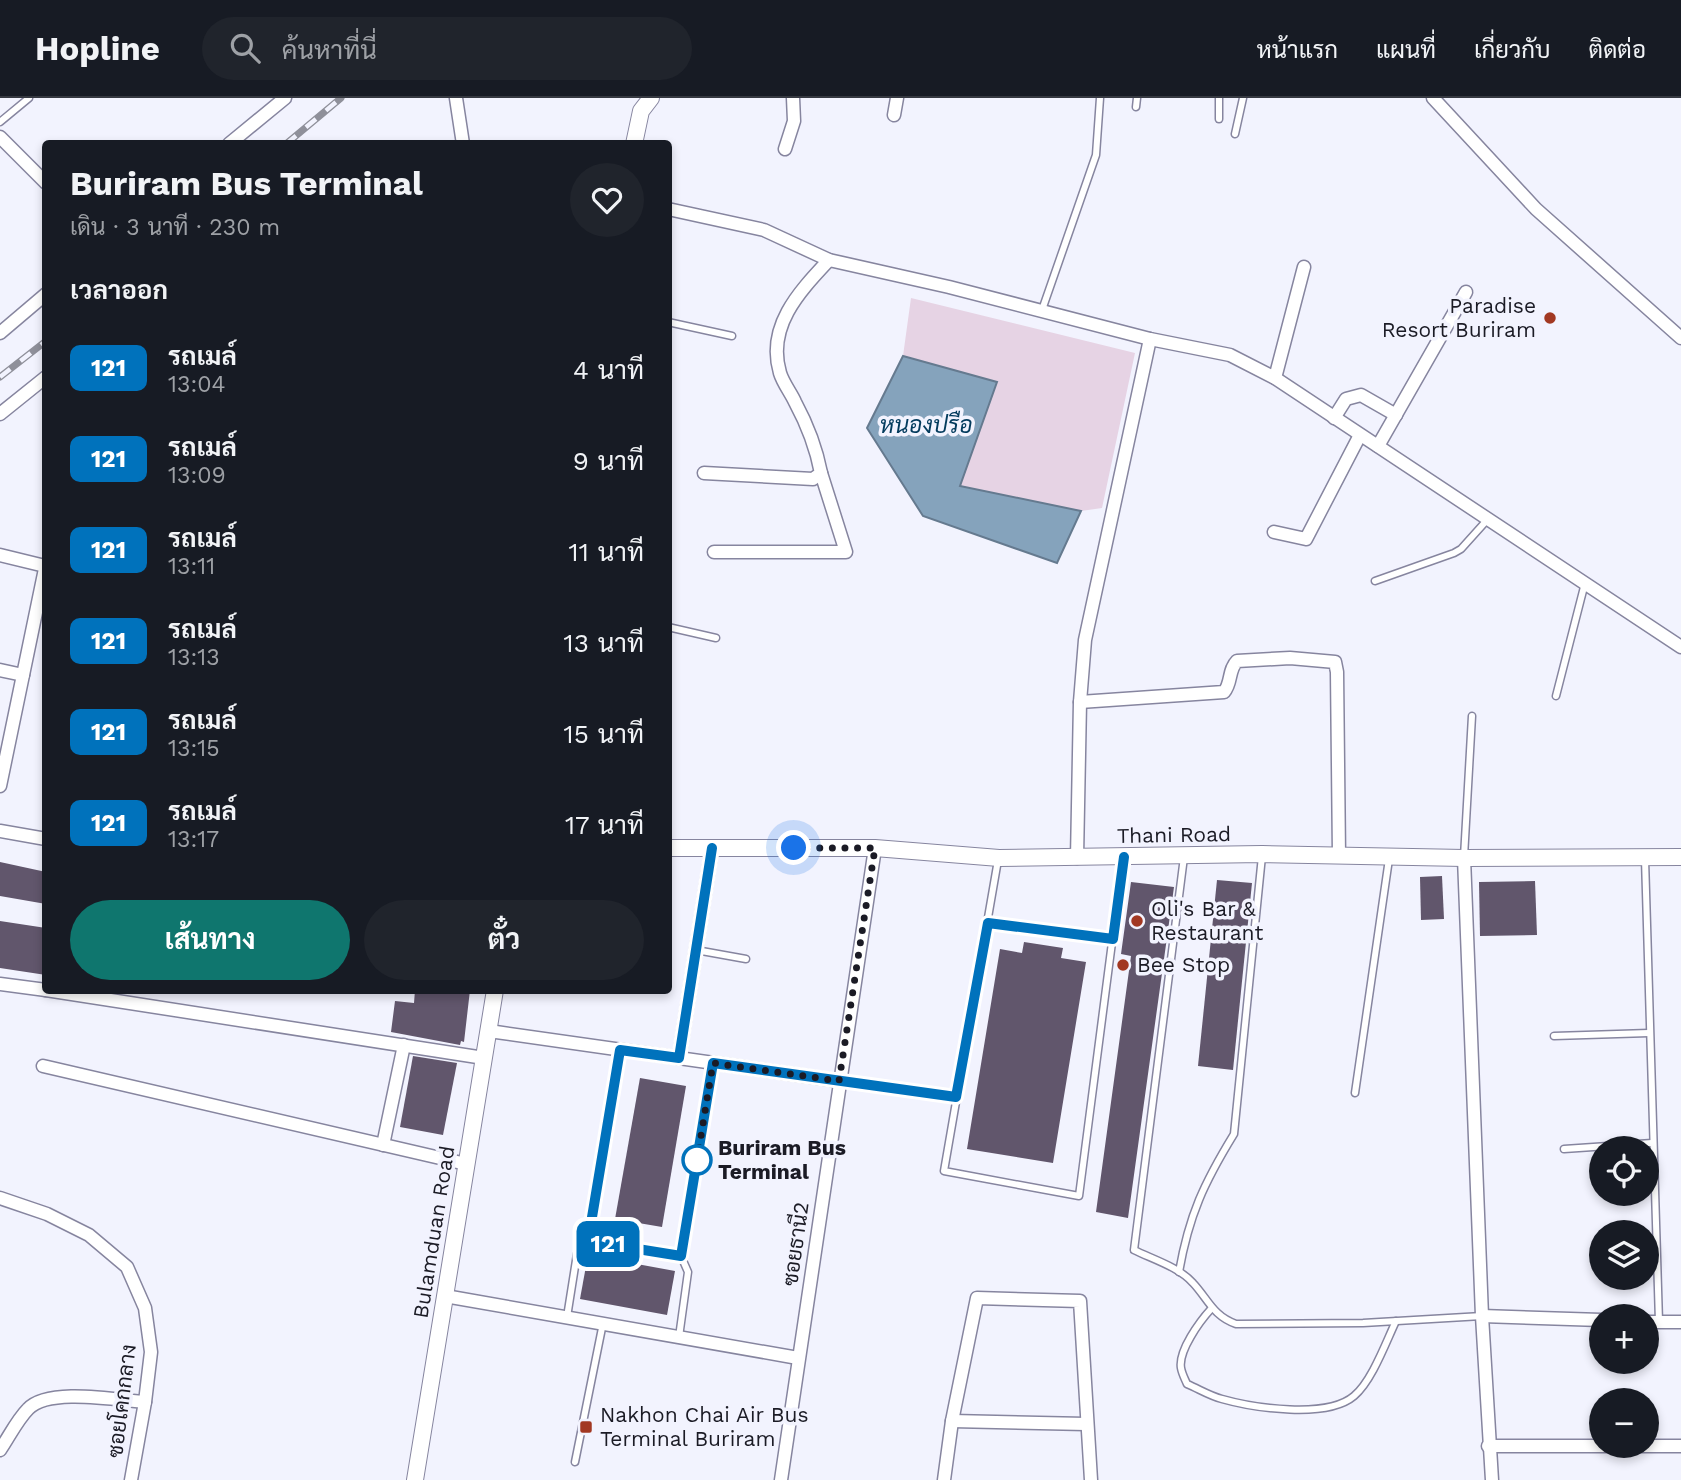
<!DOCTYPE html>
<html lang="th">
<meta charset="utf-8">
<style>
body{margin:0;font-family:"Work Sans",Sarabun,sans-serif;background:#20242c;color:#f1f3f6;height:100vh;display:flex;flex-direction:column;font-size:26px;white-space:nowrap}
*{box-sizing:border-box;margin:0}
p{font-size:23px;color:#9ea1a6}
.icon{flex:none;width:38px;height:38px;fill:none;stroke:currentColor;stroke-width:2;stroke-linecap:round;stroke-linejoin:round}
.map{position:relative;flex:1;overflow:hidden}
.drawer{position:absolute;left:42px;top:42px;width:630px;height:854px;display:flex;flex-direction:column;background:#171b24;border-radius:7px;box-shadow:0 4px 10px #0003}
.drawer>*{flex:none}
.badge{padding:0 14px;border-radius:10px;font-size:24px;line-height:46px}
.fabs{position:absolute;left:1589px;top:1038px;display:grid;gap:14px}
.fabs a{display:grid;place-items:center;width:70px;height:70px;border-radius:50%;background:#171b24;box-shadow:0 4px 10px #0003;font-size:35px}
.you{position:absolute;width:35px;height:35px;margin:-18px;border:5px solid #fff;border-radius:50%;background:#1a73e8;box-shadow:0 0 0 10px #1a73e833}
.map>.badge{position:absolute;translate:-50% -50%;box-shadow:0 0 0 4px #fff}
h2{padding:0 28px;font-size:26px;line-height:63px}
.round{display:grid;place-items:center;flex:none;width:74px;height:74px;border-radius:37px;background:#20242c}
.summary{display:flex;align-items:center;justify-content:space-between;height:119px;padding:0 28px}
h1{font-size:33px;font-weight:700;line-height:52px}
.cta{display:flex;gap:14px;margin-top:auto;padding:14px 28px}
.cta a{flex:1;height:80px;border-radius:42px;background:#0f766e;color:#fff;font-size:28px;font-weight:700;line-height:80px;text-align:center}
.cta a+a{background:#20242c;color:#f1f3f6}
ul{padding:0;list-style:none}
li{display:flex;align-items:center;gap:21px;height:91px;padding:0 28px}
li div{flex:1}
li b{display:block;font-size:26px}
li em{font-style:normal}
li .badge{min-width:77px;font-weight:700;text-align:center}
header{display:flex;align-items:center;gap:42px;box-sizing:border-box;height:98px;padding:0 35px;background:#171b24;border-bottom:2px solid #363941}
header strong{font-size:33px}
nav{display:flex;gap:38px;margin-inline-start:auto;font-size:24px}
.search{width:490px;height:63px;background:#20242c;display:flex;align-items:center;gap:18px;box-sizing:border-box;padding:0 24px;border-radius:38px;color:#9ea1a6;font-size:26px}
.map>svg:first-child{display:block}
.green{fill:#e6d3e4}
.water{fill:#85a3bc;stroke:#657a8f;stroke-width:2}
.building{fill:#61566c}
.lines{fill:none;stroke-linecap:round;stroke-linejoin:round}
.service-casing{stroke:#86859f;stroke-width:9}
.minor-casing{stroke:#86859f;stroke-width:15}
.tertiary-casing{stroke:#86859f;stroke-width:18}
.service{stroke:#fff;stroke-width:6}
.minor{stroke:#fff;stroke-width:12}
.tertiary{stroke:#fff;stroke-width:16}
.rail-casing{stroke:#8f909a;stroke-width:7}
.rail{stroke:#f2f3fe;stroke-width:4.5;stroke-dasharray:13;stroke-linecap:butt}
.line-casing{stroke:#fff;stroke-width:16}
.line{stroke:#0072bc;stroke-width:10}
.walk{stroke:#1b1b25;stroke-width:7;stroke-dasharray:0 12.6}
.poi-dot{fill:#a23822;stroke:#f2f3fe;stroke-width:2.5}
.stop-dot{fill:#fff;stroke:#0072bc;stroke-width:3.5}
.labels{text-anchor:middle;stroke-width:7;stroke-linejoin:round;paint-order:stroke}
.poi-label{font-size:21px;fill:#1b1b25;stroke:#f2f3fe;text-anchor:start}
.street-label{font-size:21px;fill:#1b1b25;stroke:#f2f3fe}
.stop-label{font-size:21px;font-weight:bold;fill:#1b1b25;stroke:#f2f3fe;text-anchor:start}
.water-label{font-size:23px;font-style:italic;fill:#033b5d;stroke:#f2f3fe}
</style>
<header>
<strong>Hopline</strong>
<div class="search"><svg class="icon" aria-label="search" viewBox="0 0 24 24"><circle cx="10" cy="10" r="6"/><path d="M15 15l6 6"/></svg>ค้นหาที่นี่</div>
<nav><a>หน้าแรก</a><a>แผนที่</a><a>เกี่ยวกับ</a><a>ติดต่อ</a></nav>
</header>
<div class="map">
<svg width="1681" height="1382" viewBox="0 0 1681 1382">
<rect width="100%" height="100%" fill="#f2f3fe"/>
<path class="green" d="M911 200 1135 255 1102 410 1081 413 959 388 996 284 903 258Z"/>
<path class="water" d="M903 258 997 284 960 388 1081 413 1057 465 923 418 867 330Z"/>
<g class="building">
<path d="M0 764 46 774V806L0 798Z"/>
<path d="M1442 778 1444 821 1421 822 1420 779Z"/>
<path d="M1217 782 1252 785 1233 972 1198 968Z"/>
<path d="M1535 783 1537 837 1480 838 1479 784Z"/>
<path d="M1131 784 1174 789 1128 1120 1096 1114 1131 858 1121 856Z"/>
<path d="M0 823 46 830V877L0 870Z"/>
<path d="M1024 844 1063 850 1061 860 1086 864 1053 1065 967 1051 1000 851 1022 855Z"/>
<path d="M415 892H470L464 944 461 943 460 947 391 934 395 903 414 905Z"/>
<path d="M413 958 457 965 443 1037 400 1029Z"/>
<path d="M640 980 686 988 662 1129 615 1121Z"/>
<path d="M588 1157 675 1173 667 1217 580 1201Z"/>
</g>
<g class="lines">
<g class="service-casing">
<g id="service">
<path d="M1136 9 1137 0"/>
<path d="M1219 21V0"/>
<path d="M0 24 29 0"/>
<path d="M1235 36 1243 0"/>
<path d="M1042 212 1096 57 1100 0"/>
<path d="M668 224 732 238"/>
<path d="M1375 483 1454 455 1461 451 1488 421"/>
<path d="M668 529 716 540"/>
<path d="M1556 598 1585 485"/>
<path d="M1184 759 1134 1152C1152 1161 1179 1169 1193 1185 1208 1201 1213 1218 1236 1226L1363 1225 1482 1218"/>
<path d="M1464 759 1472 618"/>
<path d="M1645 761 1659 1224"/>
<path d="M998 762 944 1073 1079 1098 1123 760"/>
<path d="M988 825 1113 841"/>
<path d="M696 852 746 861"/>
<path d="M1554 938 1649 935"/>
<path d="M840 983 956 999"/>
<path d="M1355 995 1389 761"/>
<path d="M1564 1051 1652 1045"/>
<path d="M588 1143 620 952"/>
<path d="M681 1158 713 965"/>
<path d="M1179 1174C1189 1117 1204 1085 1234 1036L1262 758"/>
<path d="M1211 1211C1200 1223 1178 1253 1181 1270 1182 1276 1185 1281 1187 1286 1199 1291 1210 1298 1222 1301 1254 1310 1327 1321 1354 1298 1372 1283 1386 1244 1396 1223"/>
<path d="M567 1219 577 1156 588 1143 681 1158 688 1174 679 1239"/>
<path d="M575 1364 603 1225"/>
</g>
</g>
<g class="minor-casing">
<g id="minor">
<path d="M456 0 463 46"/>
<path d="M1433 0 1536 111 1681 240"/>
<path d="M894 17 897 0"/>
<path d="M0 39 46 85"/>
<path d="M229 46 285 0"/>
<path d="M785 51 794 23 793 0"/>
<path d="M668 111 764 132 829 162 949 189 1150 241 1230 257 1275 280 1681 549"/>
<path d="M0 235 46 196"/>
<path d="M1275 280 1304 169"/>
<path d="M0 316 46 279"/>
<path d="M1334 320 1346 301 1361 297 1396 317"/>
<path d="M1378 348 1466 194"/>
<path d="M704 375 813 381 821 375C816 349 808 328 795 304 791 295 783 285 780 275 766 228 800 193 829 162"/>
<path d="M1274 434 1306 441 1360 337"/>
<path d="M714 454H846L821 375"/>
<path d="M0 457 45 468"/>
<path d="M0 572 23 577"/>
<path d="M1080 604 1224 594C1232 585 1228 572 1237 563L1290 560 1335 564 1337 574 1339 758"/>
<path d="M0 688 46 466"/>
<path d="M0 733 46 741"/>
<path d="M1077 760 1080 604 1085 542 1150 241"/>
<path d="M1464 760 1482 1218 1492 1382"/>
<path d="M0 886 46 892"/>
<path d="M46 892 484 960"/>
<path d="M489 933 840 983"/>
<path d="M679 960 712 750"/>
<path d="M43 968 466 1066"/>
<path d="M383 1047 404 947"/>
<path d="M0 1100 47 1116 89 1137 127 1169 145 1210 151 1254 145 1304 131 1382"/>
<path d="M445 1198 798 1260"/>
<path d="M1482 1218 1601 1222"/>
<path d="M1647 1224H1681"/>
<path d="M952 1323 1086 1326"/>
<path d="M1488 1348H1681"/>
<path d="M0 1352C9 1339 17 1322 28 1311 48 1289 117 1302 145 1304"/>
<path d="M781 1382 875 750"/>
<path d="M944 1382 952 1323 977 1200 1080 1203 1091 1382"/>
</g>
</g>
<g class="tertiary-casing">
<g id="tertiary">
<path d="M634 46 641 13 651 0"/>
<path d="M668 750H875L999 760 1262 756 1464 760 1681 759"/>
<path d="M415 1382 495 892"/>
</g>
</g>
<use href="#service" class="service"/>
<use href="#minor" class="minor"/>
<use href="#tertiary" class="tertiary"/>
<g class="rail-casing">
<g id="rail">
<path d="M286 46 341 0"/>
<path d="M0 279 46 243"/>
</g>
</g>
<use href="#rail" class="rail"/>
</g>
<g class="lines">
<g class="line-casing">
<path id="line" d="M712 750 679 960 620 952 588 1143 681 1158 713 965 956 999 988 825 1113 841 1124 759"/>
</g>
<use href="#line" class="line"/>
<path class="walk" d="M697 1062 713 965 839 983 875 750H794"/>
</g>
<g class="poi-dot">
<circle cx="1550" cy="220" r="7"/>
<circle cx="1137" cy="823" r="7"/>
<circle cx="1123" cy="867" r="7"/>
<rect x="579" y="1322" width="14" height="14" rx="3.5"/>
</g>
<circle class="stop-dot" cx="697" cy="1062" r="14"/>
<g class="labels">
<g class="poi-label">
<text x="1536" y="215" text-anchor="end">Paradise<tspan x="1536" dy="24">Resort Buriram</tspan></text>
<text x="1151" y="818">Oli's Bar &amp;<tspan x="1151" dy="24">Restaurant</tspan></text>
<text x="1137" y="874">Bee Stop</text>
<text x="600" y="1324">Nakhon Chai Air Bus<tspan x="600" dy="24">Terminal Buriram</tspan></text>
</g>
<g class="street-label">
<text transform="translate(1174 737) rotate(-1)" y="7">Thani Road</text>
<text transform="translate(434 1134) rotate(-81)" y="7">Bulamduan Road</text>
<text transform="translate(796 1146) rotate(-82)" y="7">ซอยธานี2</text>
<text transform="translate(122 1303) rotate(-83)" y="7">ซอยโคกกลาง</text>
</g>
<g class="stop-label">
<text x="718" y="1057">Buriram Bus<tspan x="718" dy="24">Terminal</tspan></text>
</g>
<g class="water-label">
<text x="926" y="335">หนองปรือ</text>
</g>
</g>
</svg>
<div class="fabs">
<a><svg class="icon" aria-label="locate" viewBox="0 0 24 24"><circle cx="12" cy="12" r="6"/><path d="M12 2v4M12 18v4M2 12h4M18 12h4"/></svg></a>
<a><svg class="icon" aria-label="layers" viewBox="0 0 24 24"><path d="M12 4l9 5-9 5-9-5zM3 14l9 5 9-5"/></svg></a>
<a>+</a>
<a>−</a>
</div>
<div class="you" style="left:794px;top:750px"></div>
<b class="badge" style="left:608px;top:1146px;background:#0072bc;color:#fff">121</b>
<section class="drawer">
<div class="summary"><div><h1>Buriram Bus Terminal</h1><p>เดิน · 3 นาที · 230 m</p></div><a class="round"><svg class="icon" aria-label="heart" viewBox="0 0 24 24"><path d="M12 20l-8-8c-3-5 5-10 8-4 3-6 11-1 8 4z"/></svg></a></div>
<h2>เวลาออก</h2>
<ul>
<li><span class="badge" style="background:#0072bc;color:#fff">121</span><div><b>รถเมล์</b><p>13:04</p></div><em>4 นาที</em></li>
<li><span class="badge" style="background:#0072bc;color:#fff">121</span><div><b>รถเมล์</b><p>13:09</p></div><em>9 นาที</em></li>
<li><span class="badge" style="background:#0072bc;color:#fff">121</span><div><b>รถเมล์</b><p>13:11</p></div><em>11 นาที</em></li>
<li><span class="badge" style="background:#0072bc;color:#fff">121</span><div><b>รถเมล์</b><p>13:13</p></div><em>13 นาที</em></li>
<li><span class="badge" style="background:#0072bc;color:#fff">121</span><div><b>รถเมล์</b><p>13:15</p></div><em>15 นาที</em></li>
<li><span class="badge" style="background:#0072bc;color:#fff">121</span><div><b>รถเมล์</b><p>13:17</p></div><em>17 นาที</em></li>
</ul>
<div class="cta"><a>เส้นทาง</a><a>ตั๋ว</a></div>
</section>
</div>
